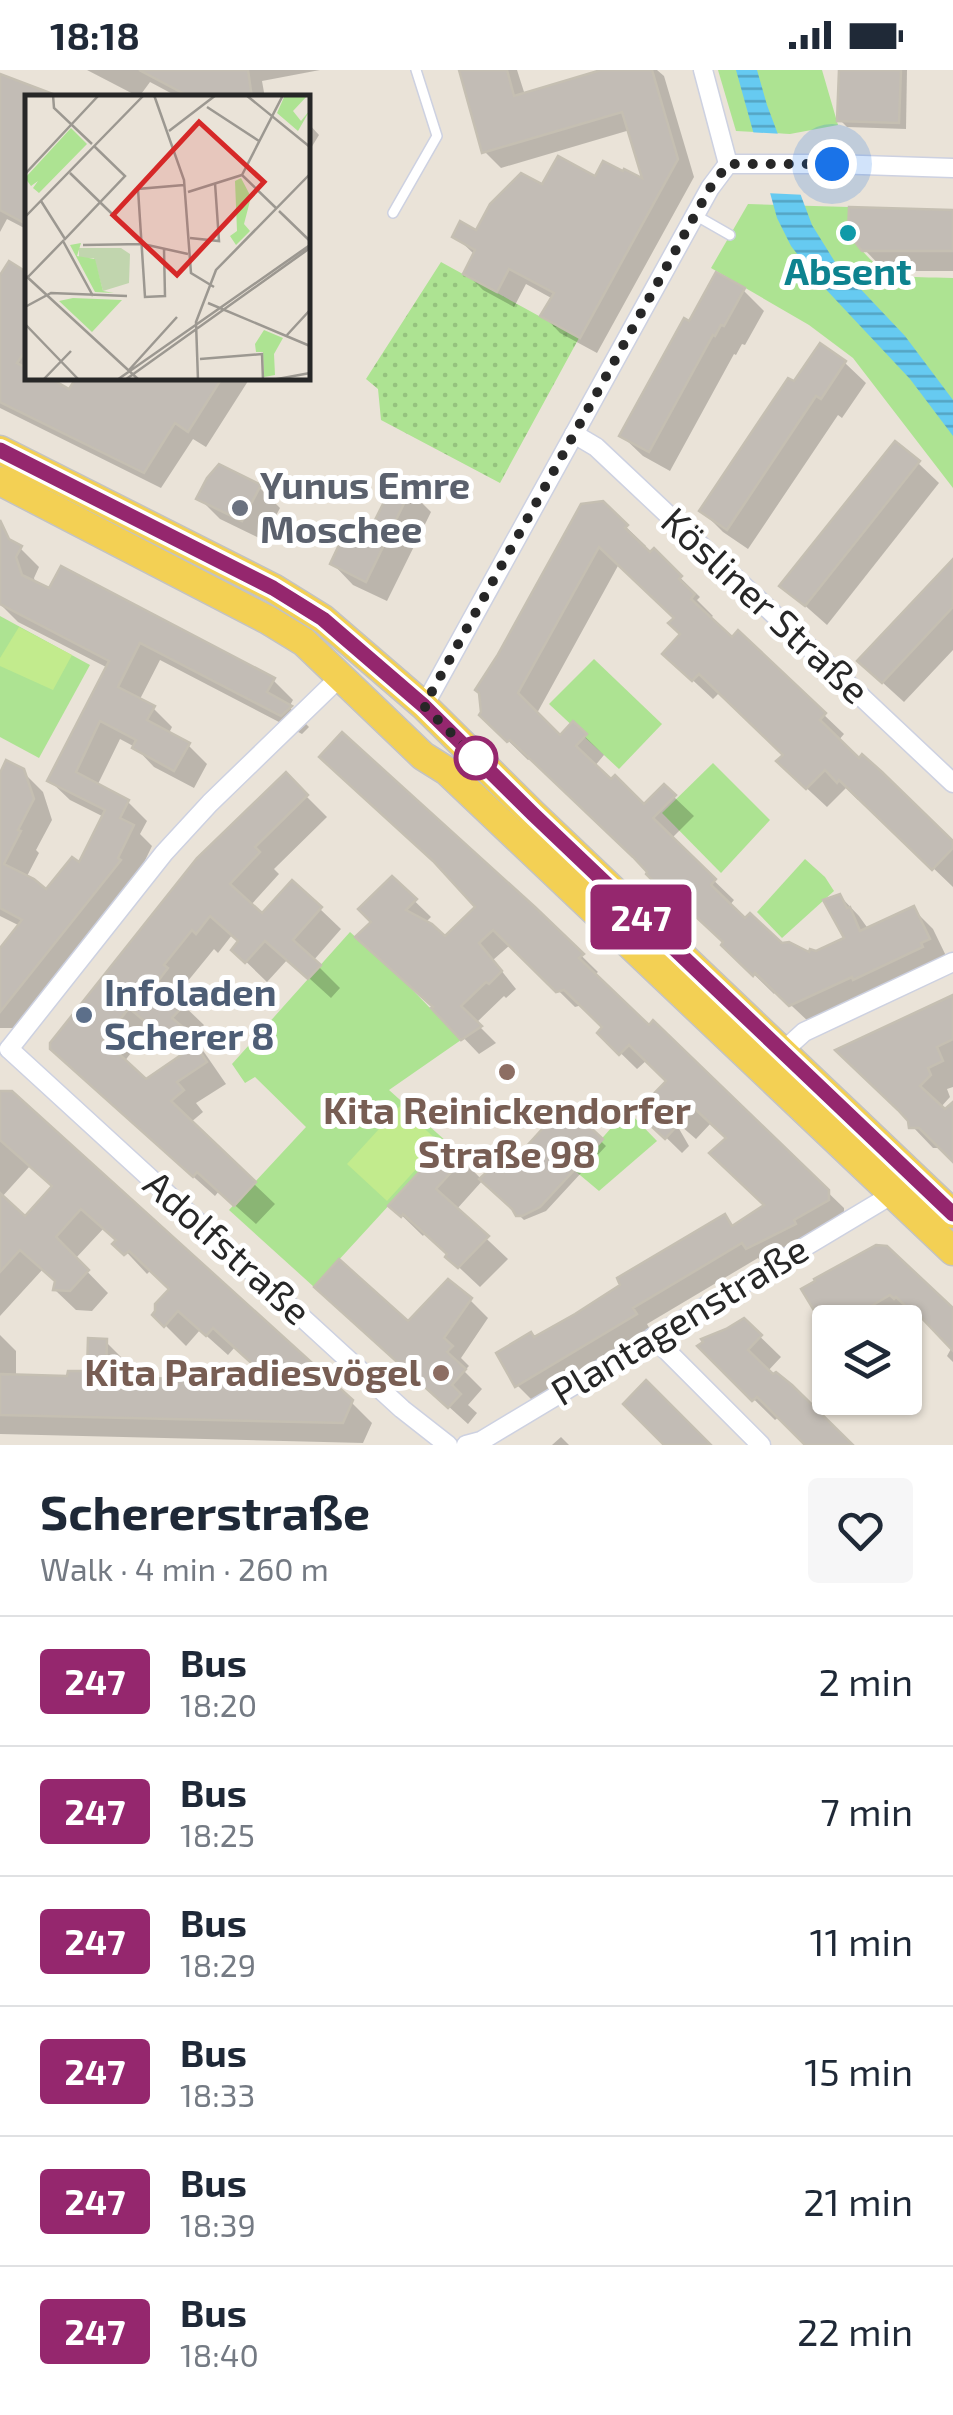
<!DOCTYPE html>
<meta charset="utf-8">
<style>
body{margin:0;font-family:"Exo 2",sans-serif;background:#f6f6f7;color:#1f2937;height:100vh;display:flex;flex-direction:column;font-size:38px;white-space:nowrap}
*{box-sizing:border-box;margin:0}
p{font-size:32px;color:#747a83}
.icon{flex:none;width:55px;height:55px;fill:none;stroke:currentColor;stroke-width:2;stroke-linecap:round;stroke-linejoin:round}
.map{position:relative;height:1375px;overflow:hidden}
.side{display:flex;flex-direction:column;background:#fff;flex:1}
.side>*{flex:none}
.badge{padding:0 20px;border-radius:8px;font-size:35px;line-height:65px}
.controls{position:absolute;left:812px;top:1235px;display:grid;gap:20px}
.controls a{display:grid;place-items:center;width:110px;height:110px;border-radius:10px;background:#fff;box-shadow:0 2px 8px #0004;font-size:50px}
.you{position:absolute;width:50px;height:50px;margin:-25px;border:8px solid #fff;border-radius:50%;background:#1a73e8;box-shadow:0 0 0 15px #1a73e833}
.map>.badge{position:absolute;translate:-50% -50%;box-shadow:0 0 0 5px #fff}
.round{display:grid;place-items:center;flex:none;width:105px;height:105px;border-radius:10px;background:#f6f6f7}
.summary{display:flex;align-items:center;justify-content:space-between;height:170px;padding:0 40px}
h1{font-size:48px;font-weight:700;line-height:75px}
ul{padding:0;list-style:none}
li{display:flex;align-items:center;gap:30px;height:130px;padding:0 40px;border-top:2px solid #e0e1e3}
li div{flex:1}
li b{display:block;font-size:38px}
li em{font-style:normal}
li .badge{min-width:110px;font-weight:700;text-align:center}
.status{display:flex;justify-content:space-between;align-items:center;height:70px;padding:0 50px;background:#fff;direction:ltr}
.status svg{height:28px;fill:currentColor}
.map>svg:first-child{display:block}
.grass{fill:url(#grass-dots)}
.park{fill:#ade392}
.pitch{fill:#c2eb8d}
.water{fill:url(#water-rules)}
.pier{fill:#eae3d8}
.shadow{fill:#0003;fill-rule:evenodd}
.building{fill:#c2bcb5;stroke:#c5bfb2;stroke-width:2.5;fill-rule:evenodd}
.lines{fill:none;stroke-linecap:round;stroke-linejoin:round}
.lane-casing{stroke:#cdd1e1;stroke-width:12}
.street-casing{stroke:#cdd1e1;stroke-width:21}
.primary-casing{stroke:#c3c3c3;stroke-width:31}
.lane{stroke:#fff;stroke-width:9}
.street{stroke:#fff;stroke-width:18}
.primary{stroke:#f3d054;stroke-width:28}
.line-casing{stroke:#fff;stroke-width:22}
.line{stroke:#95276e;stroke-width:15}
.walk{stroke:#272727;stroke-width:10;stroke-dasharray:0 18}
.culture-dot{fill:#0f9aa8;stroke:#fff;stroke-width:4}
.worship-dot{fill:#6b7280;stroke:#fff;stroke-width:4}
.stop-dot{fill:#fff;stroke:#95276e;stroke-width:5}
.service-dot{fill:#5c6f8a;stroke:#fff;stroke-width:4}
.education-dot{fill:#8d6e63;stroke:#fff;stroke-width:4}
.labels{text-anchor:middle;stroke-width:10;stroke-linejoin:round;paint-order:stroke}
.culture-label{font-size:38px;font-weight:bold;fill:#0d838f;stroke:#fff}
.worship-label{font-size:38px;font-weight:bold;fill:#5b616d;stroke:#fff;text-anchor:start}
.street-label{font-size:38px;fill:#272727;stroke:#fff}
.service-label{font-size:38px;font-weight:bold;fill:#4e5e75;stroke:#fff;text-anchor:start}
.education-label{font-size:38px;font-weight:bold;fill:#785e54;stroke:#fff}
.inset-road{fill:none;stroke:#9c9891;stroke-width:2.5}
.view{fill:#d62828;fill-opacity:0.15;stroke:#d62828;stroke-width:5}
.inset-edge{fill:none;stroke:#272727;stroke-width:5}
</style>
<div class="status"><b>18:18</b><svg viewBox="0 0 49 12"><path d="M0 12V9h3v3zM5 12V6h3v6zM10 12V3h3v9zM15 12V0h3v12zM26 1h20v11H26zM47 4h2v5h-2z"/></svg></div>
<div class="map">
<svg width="953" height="1375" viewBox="0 0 953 1375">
<defs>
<pattern id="grass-dots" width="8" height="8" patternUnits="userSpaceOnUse" patternTransform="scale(2.5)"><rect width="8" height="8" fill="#ade392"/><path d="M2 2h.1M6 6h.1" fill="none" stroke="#95c37e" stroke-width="1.8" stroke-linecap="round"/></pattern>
<pattern id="water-rules" width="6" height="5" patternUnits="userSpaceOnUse" patternTransform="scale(2.5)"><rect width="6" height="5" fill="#66caf1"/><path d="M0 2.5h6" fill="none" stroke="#54a4c3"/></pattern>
</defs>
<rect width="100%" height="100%" fill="#eae3d8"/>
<path class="grass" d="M441 192 579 268 500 413 381 350 378 319 366 309Z"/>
<g class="park">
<path d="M718 0H822L838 55 790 64 736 61Z"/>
<path d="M748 134 849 137 848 163C886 213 893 206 953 208V418L853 288 809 255 711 198Z"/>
<path d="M0 546 90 595 39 688 0 667Z"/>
<path d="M594 589 662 654 619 699 549 634Z"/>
<path d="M713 693 770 750 721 803 662 743Z"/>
<path d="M805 789 825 807 834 821 782 868 757 842Z"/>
<path d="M350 862 401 908 461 970 389 1020 447 1072 314 1217 229 1140 306 1057 255 1007 245 1013 232 994Z"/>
<path d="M627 1040 657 1071 599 1121 574 1100Z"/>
</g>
<g class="pitch">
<path d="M19 557 72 585 53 620 0 596V588Z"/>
<path d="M400 1036 440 1073 387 1131 347 1094Z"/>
</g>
<path class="water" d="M736 0H757L767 35 812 155 835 192 905 266 953 330V366L910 309 819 212 791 176 777 148Z"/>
<path class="pier" d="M747 62 784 64 807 125 765 123Z"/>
<g class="shadow">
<path d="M87 0H320L262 11 265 28H180L150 12 139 27Z"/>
<path d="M461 0H517L525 25 610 0H657L664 6 694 107 597 283 560 263 544 246 553 229 526 214 514 237 483 220 466 203 475 185 455 166 477 163 543 118 596 109 646 112 630 60 501 98 484 81Z"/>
<path d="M841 0H907L906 59 847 57 840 50Z"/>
<path d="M0 7 33 17 53 28H28V160L7 149 0 162Z"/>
<path d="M308 53 319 65 308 83Z"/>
<path d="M953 143V201H885L864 179Z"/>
<path d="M28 191V308H43L70 323 79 308H250L206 377 193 369 161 418 0 338V209L21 202Z"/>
<path d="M743 220 764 241 745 275 742 274 736 285 734 284 670 401 643 386 622 366 690 254Z"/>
<path d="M845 293 866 313 842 348 838 345 748 479 723 462 702 441 794 315Z"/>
<path d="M918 393 939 413 827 555 783 516Z"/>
<path d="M259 417 280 438 263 470 220 449 199 428Z"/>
<path d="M410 421 431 442 387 531 353 515 333 494 367 472Z"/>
<path d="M602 434 646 476 643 479 650 485 654 482 700 527 697 530 713 546 709 549 732 570 738 563 844 664 838 671 953 774V817L860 728 858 730 846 718 827 737 799 711 786 685 720 622 713 629 685 603 683 564 677 548 619 494 536 645 560 668 573 655 604 685 594 697 644 738 674 727 694 746 671 769 734 830 729 836 746 852 781 876 811 886 847 869 840 826 859 846 869 860 913 839 933 859 948 890 811 954 776 921 774 924 724 875 726 873 684 834 682 836 649 804 651 802 531 688 528 690 482 645Z"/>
<path d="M0 467 20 478 39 497 34 508 36 515 274 611 293 630 289 637 309 657 302 664 160 590 139 631 153 638 172 657 168 665 188 675 207 694 194 718 154 697 135 677 120 669 98 714 128 732 147 751 140 764 152 776 136 809 22 958H0V882L20 856 0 846V708L22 701 43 722 52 750 36 780 39 783 26 808 46 823 80 796 104 747 70 730 50 711 108 598 18 552 0 534Z"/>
<path d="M953 493V580L904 632 882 612Z"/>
<path d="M286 706 327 747 274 799 279 804 250 836 263 846 320 839 341 859 313 891 340 918 331 928 288 889 267 912 234 880 240 872 232 865 218 883 214 879 183 917 187 921 179 931 204 955 192 969 204 982 226 1014 196 1033 203 1042 190 1053 275 1134 256 1154 219 1121 215 1126 74 1000ZM151 957 184 986 146 1012 124 992Z"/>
<path d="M392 809 431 847 425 853 445 870 533 838 598 902 594 905 649 958 653 954 844 1138V1146L764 1194 758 1188 647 1254 651 1261 533 1331 517 1315 535 1269 576 1246 724 1147 734 1157 768 1136 730 1069 712 1052 696 1069 674 1050 689 1076 682 1083 640 1042 670 1011 647 990 637 999 600 963 606 958 582 935 575 937 511 874 493 890 516 919 506 928 504 926 476 953 496 973 479 984 435 938 374 852Z"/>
<path d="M953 932V1017L947 1019 950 1027 940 1038 953 1046V1089L942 1078H933L912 1056 911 1050 859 1001Z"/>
<path d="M0 1024 351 1332 372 1353 363 1373 0 1364V1265L16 1281V1307L70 1308 90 1304 106 1272 127 1293V1310L275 1314 235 1277 228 1285 200 1260 186 1276 155 1245 172 1220 151 1200 147 1204 104 1158 75 1189 108 1223 92 1241 76 1240 55 1220 57 1212 43 1199 0 1246ZM30 1096 55 1117 25 1149 1 1128Z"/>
<path d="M566 1038 606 1076 546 1141 524 1150 483 1110 456 1140 508 1189 480 1217 448 1187 450 1185 425 1163 423 1166 392 1136 462 1089 482 1110 503 1105Z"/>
<path d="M846 1193 953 1242V1292L947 1286 952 1277 930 1252 927 1254 912 1239 909 1241 906 1238 881 1252H830V1262L804 1220Z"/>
<path d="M470 1230 488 1248 461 1288 469 1296 464 1301 482 1319 468 1335 477 1343 468 1354 335 1234 408 1254Z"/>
<path d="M744 1251 781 1287 767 1302 849 1375H809L780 1346 775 1350 701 1277Z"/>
<path d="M561 1367 569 1375H552Z"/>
</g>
<g class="building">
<path d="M139 0H248L252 28H192Z"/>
<path d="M459 0H507L514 26 601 0H652L678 89 580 268 540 246 554 223 509 199 497 222 463 204 475 180 452 167 460 151 476 160 490 134 521 103 542 114 558 86 595 106 603 91 623 101 624 99 642 108 622 42 482 83Z"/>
<path d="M839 0H901L899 53 837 51Z"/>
<path d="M0 4 58 26 28 28V155L0 140Z"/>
<path d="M849 137 953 140V181H862L848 163Z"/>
<path d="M9 191 28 203V277L17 293 28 299V308H50L69 319 76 308H222L188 362 175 353 144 403 0 332V205Z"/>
<path d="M716 202 745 218 724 256 721 255 715 266 713 265 649 382 619 366 684 248 689 251Z"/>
<path d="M820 273 846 291 821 329 816 326 727 460 699 441 788 308 794 311Z"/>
<path d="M895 371 920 391 805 536 779 516Z"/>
<path d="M219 394 261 415 242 451 196 429 207 408Z"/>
<path d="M395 410 411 419 366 512 330 494 346 460 366 468Z"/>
<path d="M603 431 628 455 625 458 650 482 654 478 682 506 679 509 695 524 691 529 732 567 738 560 826 643 820 650 859 688 862 684 882 702 953 771V778L932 800 839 710 837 713 825 700 806 719 776 691 783 685 699 604 692 611 662 584 680 564 668 553 674 548 599 477 518 623 560 665 573 651 587 664 576 676 611 709 615 705 644 734 664 714 676 725 653 748 716 809 711 815 745 848 750 843 782 873 789 872 809 882 810 879 816 881 844 868 823 830 840 824 847 838 850 837 860 861 914 836 930 869 921 873 923 877 853 910 852 907 789 936 755 903 753 906 721 875 723 872 663 816 661 819 646 804 647 802 633 787 510 670 507 672 479 645 481 642 479 623 475 620 497 586 581 434Z"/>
<path d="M0 450 9 469 22 476 16 487 22 505 49 518 61 496 275 608 267 622 292 636 281 646 140 573 118 617 155 636 147 650 190 673 174 701 132 678 136 670 100 651 76 702 129 730 120 748 134 755 118 788 121 790 0 942V878L22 850 0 838V703L6 690 24 699 34 729 18 760 21 761 4 794 34 809 46 819 72 787 79 792 105 740 47 711 109 591 0 534Z"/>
<path d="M953 489V537L882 613 857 591Z"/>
<path d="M342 662 535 837 584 884 579 888 649 955 653 950 829 1120V1130L794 1150 796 1154 746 1179 742 1173 633 1238 637 1244 515 1317 496 1283 531 1262 534 1267 575 1244 620 1215 617 1208 725 1144 732 1156 764 1135 709 1083 726 1068 694 1038 678 1055 664 1042 674 1059 665 1069 636 1042 666 1011 629 975 619 985 597 963 602 957 564 920 556 922 493 860 479 873 502 901 489 914 486 912 461 936 482 956 461 970 431 938 433 937 355 867 371 852 358 839 392 806 417 829 406 840 432 854 445 866 475 837 433 791 319 687Z"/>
<path d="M286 702 308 725 255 777 260 782 230 814 262 843 292 810 322 837 293 870 321 895 308 909 265 871 245 893 231 880 238 871 210 846 196 864 192 860 164 895 168 898 158 911 184 932V935L172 948 184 958 207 992 177 1012 184 1020 171 1031 256 1112 234 1136 197 1102 193 1107 50 979V973L197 788ZM129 938 155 960 181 985 146 1009 104 970Z"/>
<path d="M953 925V969L937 977 943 991 928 998 931 1005 920 1016 945 1039 953 1032V1092L919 1058H909L908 1051 898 1040 835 980Z"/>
<path d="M0 1021H12L353 1330 343 1353 0 1345V1304L67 1306 68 1301H87L88 1268 107 1269 106 1307 271 1311 213 1258 206 1266 178 1241 164 1257 152 1245 155 1241V1234L169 1219 129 1181 124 1185 112 1174 116 1170 81 1139 56 1167 89 1200 70 1221 53 1220 55 1211 20 1180 0 1202V1123L25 1146 52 1116 0 1070Z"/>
<path d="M565 1034 603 1069 540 1137 522 1146H516L512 1139 479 1109 495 1095 503 1102Z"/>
<path d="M447 1072 464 1088 436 1119 489 1166 458 1198 445 1187 447 1184 403 1144 401 1147 388 1136Z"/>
<path d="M876 1175 887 1176 953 1238V1281L914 1240 912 1242 896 1227 894 1229 890 1225 844 1252H821L801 1219 815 1211 814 1209Z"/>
<path d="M339 1189 408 1251 448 1209 472 1228 444 1268 453 1276 447 1282 466 1299 452 1315 461 1324 448 1338 314 1217Z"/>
<path d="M744 1248 762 1265 748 1280 773 1304 776 1302 792 1315 853 1375H805L757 1327 752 1331 697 1276 703 1272 701 1269 726 1259Z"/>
<path d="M646 1310 711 1375H664L623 1334Z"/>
</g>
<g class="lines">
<g class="lane-casing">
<g id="lane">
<path d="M393 143 437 66 416 0"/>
<path d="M695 145 730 165"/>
</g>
</g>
<g class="street-casing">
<g id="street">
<path d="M703 0 728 94"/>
<path d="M574 364 596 377 953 713"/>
<path d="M424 636 710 118 728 94H832L953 98"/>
<path d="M9 979 402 1339 448 1375"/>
<path d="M9 979 164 783 210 733 340 607"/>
<path d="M782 982 804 962 953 892"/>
<path d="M653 1267 761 1375"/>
<path d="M466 1375 481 1371 893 1124"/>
</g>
</g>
<g class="primary-casing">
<g id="primary">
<path d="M0 380 273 518 323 549 424 636 533 744 953 1144"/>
<path d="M0 411 268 550 304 572 423 686 447 701 953 1181"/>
</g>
</g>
<use href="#lane" class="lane"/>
<use href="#street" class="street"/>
<use href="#primary" class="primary"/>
</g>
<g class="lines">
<g class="line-casing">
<path id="line" d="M0 380 273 518 323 549 424 636 533 744 953 1144"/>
</g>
<use href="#line" class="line"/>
<path class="walk" d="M476 688 424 636 710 118 728 94H832"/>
</g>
<circle class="culture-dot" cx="848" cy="163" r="10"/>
<circle class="worship-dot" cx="240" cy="438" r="10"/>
<circle class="stop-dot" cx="476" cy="688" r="20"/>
<circle class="service-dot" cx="84" cy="945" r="10"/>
<g class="education-dot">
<circle cx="507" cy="1002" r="10"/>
<circle cx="441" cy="1303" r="10"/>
</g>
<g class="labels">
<g class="culture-label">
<text x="848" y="215">Absent</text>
</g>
<g class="worship-label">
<text x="260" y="429">Yunus Emre<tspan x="260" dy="44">Moschee</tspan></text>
</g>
<g class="street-label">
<text transform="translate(765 536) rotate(43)" y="13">Kösliner Straße</text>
<text transform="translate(227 1178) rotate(42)" y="13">Adolfstraße</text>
<text transform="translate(680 1251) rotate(-31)" y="13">Plantagenstraße</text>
</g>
<g class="service-label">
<text x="104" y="936">Infoladen<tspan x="104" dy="44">Scherer 8</tspan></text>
</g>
<g class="education-label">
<text x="507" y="1054">Kita Reinickendorfer<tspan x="507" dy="44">Straße 98</tspan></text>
<text x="421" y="1316" text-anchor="end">Kita Paradiesvögel</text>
</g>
</g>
<g transform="translate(25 25)">
<rect width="285" height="285" fill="#eae3d8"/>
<path d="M54 153H96L105 159 104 188 78 196 69 163H54Z" fill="#c1d5ae"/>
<path d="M260 0H283L268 16 276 26 285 15 273 36 252 18ZM46 33 62 49 14 98 8 93 13 86 6 91 0 83ZM216 83 226 102 219 129 225 136 211 150 205 141 212 136 210 86ZM56 148 52 161 70 164 78 196 89 198 70 197 45 150ZM48 203 97 205 67 237 34 206ZM239 235 258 243 249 259 250 280 239 282 238 257H231L230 249Z" fill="#ade392"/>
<path class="inset-road" d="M28 0 29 13 67 49M129 0 159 85 166 178 189 192M221 0 285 52M182 12 234 46M144 36 191 0M45 78 118 149M0 79 74 0M217 80 258 0M163 97 217 80 251 113M16 106 40 144 100 81 69 51M254 116 285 146M0 122 119 0M165 143 194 146 190 88M58 150 118 149 163 159M139 154 140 201 120 202 113 94 159 90M0 180 114 285M2 183 38 146 68 201M183 208 285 251M0 212 26 198 102 201M0 229 54 285M262 240 285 215M175 264 237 259 238 285M104 275 152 222M18 285 46 256M92 285 285 150M100 285 285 153M173 285 171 227 191 175 285 79M247 285 285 278"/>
<path class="view" d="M174 27 239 87 152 180 88 120Z"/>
<rect width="285" height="285" class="inset-edge"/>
</g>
</svg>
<div class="controls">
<a><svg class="icon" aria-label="layers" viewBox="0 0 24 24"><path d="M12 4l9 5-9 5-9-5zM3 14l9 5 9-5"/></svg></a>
</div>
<div class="you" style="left:832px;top:94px"></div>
<b class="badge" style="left:641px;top:847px;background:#95276e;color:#fff">247</b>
</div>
<section class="side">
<div class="summary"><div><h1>Schererstraße</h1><p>Walk · 4 min · 260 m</p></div><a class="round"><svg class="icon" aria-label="heart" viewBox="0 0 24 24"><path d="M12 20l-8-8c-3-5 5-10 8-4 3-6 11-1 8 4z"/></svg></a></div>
<ul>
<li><span class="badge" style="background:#95276e;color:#fff">247</span><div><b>Bus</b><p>18:20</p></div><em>2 min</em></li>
<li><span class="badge" style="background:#95276e;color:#fff">247</span><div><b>Bus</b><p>18:25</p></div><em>7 min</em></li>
<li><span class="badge" style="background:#95276e;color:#fff">247</span><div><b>Bus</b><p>18:29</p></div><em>11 min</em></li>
<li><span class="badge" style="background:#95276e;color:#fff">247</span><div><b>Bus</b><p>18:33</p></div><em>15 min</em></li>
<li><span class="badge" style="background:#95276e;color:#fff">247</span><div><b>Bus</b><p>18:39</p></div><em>21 min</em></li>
<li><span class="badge" style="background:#95276e;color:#fff">247</span><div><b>Bus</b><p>18:40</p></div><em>22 min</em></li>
</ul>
</section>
